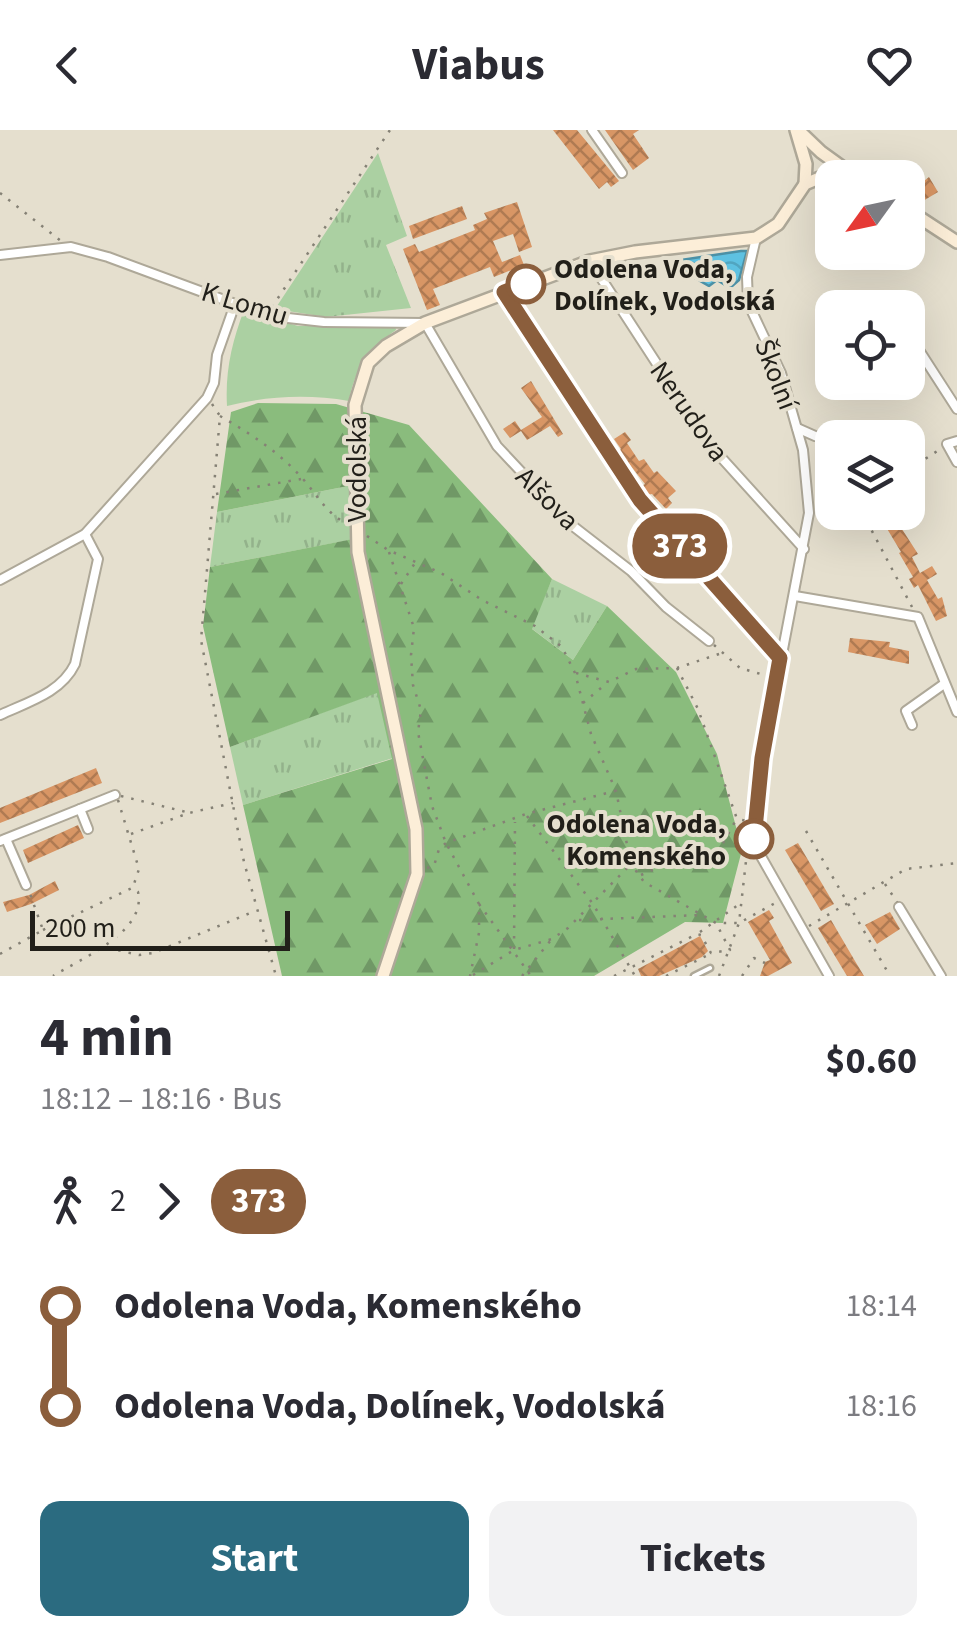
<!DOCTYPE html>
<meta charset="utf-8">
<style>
body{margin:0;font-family:"Source Sans 3",sans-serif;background:#f2f2f3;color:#2b2b33;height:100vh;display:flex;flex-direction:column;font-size:38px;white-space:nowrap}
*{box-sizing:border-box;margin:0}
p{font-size:32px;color:#7c7c81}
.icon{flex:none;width:55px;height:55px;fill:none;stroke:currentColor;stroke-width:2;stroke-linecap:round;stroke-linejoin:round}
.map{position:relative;height:846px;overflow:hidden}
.sheet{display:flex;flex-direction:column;background:#fff;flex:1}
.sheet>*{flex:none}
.badge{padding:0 20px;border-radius:32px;font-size:35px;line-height:65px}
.needle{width:65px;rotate:237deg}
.buttons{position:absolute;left:815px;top:30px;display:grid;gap:20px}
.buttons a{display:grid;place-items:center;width:110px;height:110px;border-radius:20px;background:#fff;box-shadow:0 10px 40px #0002;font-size:50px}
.scale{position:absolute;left:30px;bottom:25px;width:260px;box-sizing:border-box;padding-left:10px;border:5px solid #211f19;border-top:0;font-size:28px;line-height:35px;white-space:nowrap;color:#211f19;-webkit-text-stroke:8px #e5dfce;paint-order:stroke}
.map>.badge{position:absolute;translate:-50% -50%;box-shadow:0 0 0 5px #fff}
.legs{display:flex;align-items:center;gap:15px;height:110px;padding:0 40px;font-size:32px}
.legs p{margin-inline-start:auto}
.headline{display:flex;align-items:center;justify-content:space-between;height:170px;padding:0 40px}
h1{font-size:55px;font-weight:700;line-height:75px}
.cta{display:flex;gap:20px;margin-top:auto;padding:20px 40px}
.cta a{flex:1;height:115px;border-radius:20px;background:#2b6b80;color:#fff;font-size:40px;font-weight:700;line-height:115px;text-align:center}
.cta a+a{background:#f2f2f3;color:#2b2b33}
ul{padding:0 40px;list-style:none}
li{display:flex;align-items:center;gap:35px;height:100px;font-size:38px}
li i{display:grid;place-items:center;width:15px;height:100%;margin:0 12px;background:currentColor}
li i::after{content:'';width:25px;height:25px;margin:-12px;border:8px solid;border-radius:50%;background:#fff}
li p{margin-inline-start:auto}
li:first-child i{background:linear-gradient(#0000 50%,currentColor 0)}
li:last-child i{background:linear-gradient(currentColor 50%,#0000 0)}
header{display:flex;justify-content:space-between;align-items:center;height:130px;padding:0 40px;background:#fff;font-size:45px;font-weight:700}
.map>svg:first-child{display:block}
.grass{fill:url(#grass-tufts)}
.forest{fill:url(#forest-firs)}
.garden{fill:#abd0a2}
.water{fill:url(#water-waves);stroke:#4c90a5;stroke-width:2.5}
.building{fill:url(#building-cross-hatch)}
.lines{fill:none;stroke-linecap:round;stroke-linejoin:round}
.lane-casing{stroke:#aea898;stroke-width:9}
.street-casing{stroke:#aea898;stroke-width:12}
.secondary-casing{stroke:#aea898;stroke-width:16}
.path{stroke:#858175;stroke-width:2.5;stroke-dasharray:2.5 8;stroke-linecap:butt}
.lane{stroke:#fff;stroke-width:4}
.street{stroke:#fff;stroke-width:8}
.secondary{stroke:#fceed8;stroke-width:11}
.line-1-casing{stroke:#fff;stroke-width:22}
.line-1{stroke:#8b5e3c;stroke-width:15}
.stop-1-dot{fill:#fff;stroke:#8b5e3c;stroke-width:5}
.labels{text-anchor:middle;stroke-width:8;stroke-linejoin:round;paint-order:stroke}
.stop-label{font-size:28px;font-weight:bold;fill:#211f19;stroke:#e5dfce;text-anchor:start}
.street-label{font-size:28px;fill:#211f19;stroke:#e5dfce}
</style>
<header><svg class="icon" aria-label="back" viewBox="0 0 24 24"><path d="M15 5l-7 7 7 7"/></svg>Viabus<svg class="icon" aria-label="heart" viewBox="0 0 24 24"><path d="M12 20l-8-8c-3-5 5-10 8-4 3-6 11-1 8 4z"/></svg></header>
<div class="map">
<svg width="957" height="846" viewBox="0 0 957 846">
<defs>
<pattern id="grass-tufts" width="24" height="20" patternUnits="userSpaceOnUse" patternTransform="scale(2.5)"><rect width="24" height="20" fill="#abd0a2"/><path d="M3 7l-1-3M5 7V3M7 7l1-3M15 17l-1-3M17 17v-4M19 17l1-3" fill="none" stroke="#93b28b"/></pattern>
<pattern id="forest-firs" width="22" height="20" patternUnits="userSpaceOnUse" patternTransform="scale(2.5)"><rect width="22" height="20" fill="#8abc7d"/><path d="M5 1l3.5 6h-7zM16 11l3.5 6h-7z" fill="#709866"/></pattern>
<pattern id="water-waves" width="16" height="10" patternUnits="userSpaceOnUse" patternTransform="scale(2.5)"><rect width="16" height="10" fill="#5ec1e1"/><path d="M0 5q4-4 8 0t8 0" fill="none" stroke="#51a5c0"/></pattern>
<pattern id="building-cross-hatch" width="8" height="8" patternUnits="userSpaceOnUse" patternTransform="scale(2.5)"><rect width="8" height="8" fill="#d89665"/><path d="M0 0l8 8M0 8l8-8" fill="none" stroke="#af7a52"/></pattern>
</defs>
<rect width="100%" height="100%" fill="#e5dfce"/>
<g class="grass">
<path d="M378 23 407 106 386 115 411 178 326 187 275 179Z"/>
<path d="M353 355 354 409 210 437 217 382Z"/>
<path d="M552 449 607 476 573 530 531 498Z"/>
<path d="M378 562 393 628 243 675 230 617Z"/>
</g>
<path class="forest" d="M258 273 336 274 409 295 552 449 532 499 573 530 607 476 676 542 717 624 742 720 723 793 685 792 594 846H282L243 675 392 629 377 563 230 617 203 496 210 437 353 409V355L217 382 231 282Z"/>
<path class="garden" d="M244 180 298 196 395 195 396 200C369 219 355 238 349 271 308 264 267 266 227 276 225 241 232 212 244 180Z"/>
<path class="water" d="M741 121H747L739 150 730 158 717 150 709 156 674 136V131Z"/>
<g class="building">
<path d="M553 0H577L619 51 611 57 607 52 599 59Z"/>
<path d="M605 0H639L633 4 649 28 633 40Z"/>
<path d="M913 32 924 51 929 47 938 62 923 71 908 48H888Z"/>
<path d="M517 72 532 117 519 122 513 104 493 111 502 132 520 125 524 135 494 147 490 137 433 159 440 175 427 180 403 119 415 114 419 122 475 100 473 95 487 89 484 83Z"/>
<path d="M462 76 467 89 413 109 409 96Z"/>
<path d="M531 251 563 304 558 307 550 296 527 310 521 301 510 308 503 299 515 291 521 300 542 287 521 258Z"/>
<path d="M625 302 631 310 627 313 639 331 644 329 654 343 657 341 676 361 668 368 672 373 666 379 652 364 646 365 640 357 645 354 619 321 621 319 614 309Z"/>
<path d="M877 382H891L918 424 912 427 920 443 932 436 937 444 927 450 938 469 942 467 947 486 936 491 918 455 914 458 909 449 913 447 899 423 901 422Z"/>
<path d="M850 508 890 512 889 517 909 521V534L848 522Z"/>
<path d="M96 638 102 653 0 693V678Z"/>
<path d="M78 695 84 708 28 733 23 720Z"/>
<path d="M798 713 834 774 821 781 785 720Z"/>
<path d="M55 751 59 760 31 774 7 782 3 772 29 765Z"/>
<path d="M769 780 774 788 769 791 792 833 768 846H760L765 832 770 830 748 792Z"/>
<path d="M890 782 900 799 877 814 865 795Z"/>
<path d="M831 790 855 831 864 846H847L818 798Z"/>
<path d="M700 806 708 821 702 827 659 846H641L638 839Z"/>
</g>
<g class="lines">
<g class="lane-casing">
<path id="lane" d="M694 846 710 838"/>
</g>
<g class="street-casing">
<g id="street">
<path d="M592 0 622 43"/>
<path d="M756 108 747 147 748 173 781 243 803 320 809 383 762 629 754 714 829 846"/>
<path d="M0 125 71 117 108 127 235 174 288 188 324 192 425 193 497 316 569 393 631 441 666 477 709 511"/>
<path d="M590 131 709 314 804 419"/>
<path d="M504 162 640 370 780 529"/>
<path d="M908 203 957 279"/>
<path d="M797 298 815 306"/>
<path d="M957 311 947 314 957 332"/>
<path d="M0 450 85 404 207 268 214 253 217 225 235 174"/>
<path d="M795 466 918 487 957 582"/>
<path d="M0 585C28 572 61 563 75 534L98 429 85 404"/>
<path d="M912 595 906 581 944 554"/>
<path d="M80 679 88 699"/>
<path d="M6 709 26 755"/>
<path d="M0 711 115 665"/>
<path d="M899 777 941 846"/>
</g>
</g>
<g class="secondary-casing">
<g id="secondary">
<path d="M796 0 806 34 805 54"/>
<path d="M798 0 821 22 857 48"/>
<path d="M908 80 957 112"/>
<path d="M383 846 417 744 416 699 358 422 355 275 368 233 386 216 425 193 590 131 635 122 756 108 778 94 805 54 843 38"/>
</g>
</g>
<g class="path">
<path d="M0 63 61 111"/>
<path d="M272 177 390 0"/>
<path d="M212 274 220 286 201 510 244 732 276 846"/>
<path d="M220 286C251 304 279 322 303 349 318 366 326 383 347 394"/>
<path d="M820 313 832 333"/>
<path d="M908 340 942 318"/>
<path d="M216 364 301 349"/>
<path d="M862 382 912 477"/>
<path d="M367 406 388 420 441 443 482 470 535 496 562 517 575 543 591 604 616 661 631 734 644 752 716 793H739L777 772"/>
<path d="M389 422 414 498 411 525 413 555 421 580 418 602 432 676 446 713 479 774V803L470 846"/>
<path d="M401 454 415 433"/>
<path d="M714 515 740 538 771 547"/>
<path d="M677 538 698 579 737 689 747 691"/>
<path d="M576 543 609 552 636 539 677 538 722 523"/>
<path d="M583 573 607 553"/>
<path d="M121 666 186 682"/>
<path d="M118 670 139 739 133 757"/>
<path d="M527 686 593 774 635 846"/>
<path d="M806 701 890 846"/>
<path d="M131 704 189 683 233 673"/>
<path d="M427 738 434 736 439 719 446 713 526 684 615 661"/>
<path d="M641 745 684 726 709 730 718 722 736 690"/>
<path d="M885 754 897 772"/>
<path d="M479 774 531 846"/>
<path d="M579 790 700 785"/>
<path d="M809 796 906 739 957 733"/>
<path d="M43 800 132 758 138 762C147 802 80 829 53 846"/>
<path d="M700 802 738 775"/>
<path d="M108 818 139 825 153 823 255 781"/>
<path d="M514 819 515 692"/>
<path d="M0 824 43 800 29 761"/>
<path d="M473 845 514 820 552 809 568 798 631 734"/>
<path d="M522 846 551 810"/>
<path d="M614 846 697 804 701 805 711 823 730 820 716 793"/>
<path d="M666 846 710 824"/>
<path d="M719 846 739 793 747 722"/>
<path d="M742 846 754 828 765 833"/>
</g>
<use href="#lane" class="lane"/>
<use href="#street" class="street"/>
<use href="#secondary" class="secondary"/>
</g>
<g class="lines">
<g class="line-1-casing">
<path id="line-1" d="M526 154 504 162 640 370 780 528 762 628 754 709"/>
</g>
<use href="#line-1" class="line-1"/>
</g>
<g class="stop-1-dot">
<circle cx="526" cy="154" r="18"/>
<circle cx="754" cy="709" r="18"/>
</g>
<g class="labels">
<g class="stop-label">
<text x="554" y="148">Odolena Voda,<tspan x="554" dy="32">Dolínek, Vodolská</tspan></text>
<text x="726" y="703" text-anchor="end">Odolena Voda,<tspan x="726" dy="32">Komenského</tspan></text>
</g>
<g class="street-label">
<text transform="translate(245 173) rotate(17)" y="10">K Lomu</text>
<text transform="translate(777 244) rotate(69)" y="10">Školní</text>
<text transform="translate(690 281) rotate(55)" y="10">Nerudova</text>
<text transform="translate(356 339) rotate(-90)" y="10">Vodolská</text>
<text transform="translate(548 368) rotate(45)" y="10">Alšova</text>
</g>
</g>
</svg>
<div class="buttons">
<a><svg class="needle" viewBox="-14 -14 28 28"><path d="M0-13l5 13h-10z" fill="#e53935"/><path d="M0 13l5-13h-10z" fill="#7c7c81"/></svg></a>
<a><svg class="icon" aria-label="locate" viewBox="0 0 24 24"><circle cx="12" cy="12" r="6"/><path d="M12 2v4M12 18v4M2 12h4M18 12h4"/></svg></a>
<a><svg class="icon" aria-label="layers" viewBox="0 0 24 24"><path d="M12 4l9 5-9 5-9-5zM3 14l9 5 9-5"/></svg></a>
</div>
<div class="scale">200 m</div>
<b class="badge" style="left:680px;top:416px;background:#8b5e3c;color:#fff">373</b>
</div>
<section class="sheet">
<div class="headline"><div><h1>4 min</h1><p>18:12 – 18:16 · Bus</p></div><b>$0.60</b></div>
<div class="legs"><svg class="icon" aria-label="walk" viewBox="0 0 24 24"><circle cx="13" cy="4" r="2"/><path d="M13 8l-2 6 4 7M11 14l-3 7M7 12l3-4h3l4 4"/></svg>2<svg class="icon" aria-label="forward" viewBox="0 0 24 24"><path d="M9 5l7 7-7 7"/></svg><b class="badge" style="background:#8b5e3c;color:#fff">373</b></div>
<ul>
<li><i style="color:#8b5e3c"></i><b>Odolena Voda, Komenského</b><p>18:14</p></li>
<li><i style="color:#8b5e3c"></i><b>Odolena Voda, Dolínek, Vodolská</b><p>18:16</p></li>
</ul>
<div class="cta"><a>Start</a><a>Tickets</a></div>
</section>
